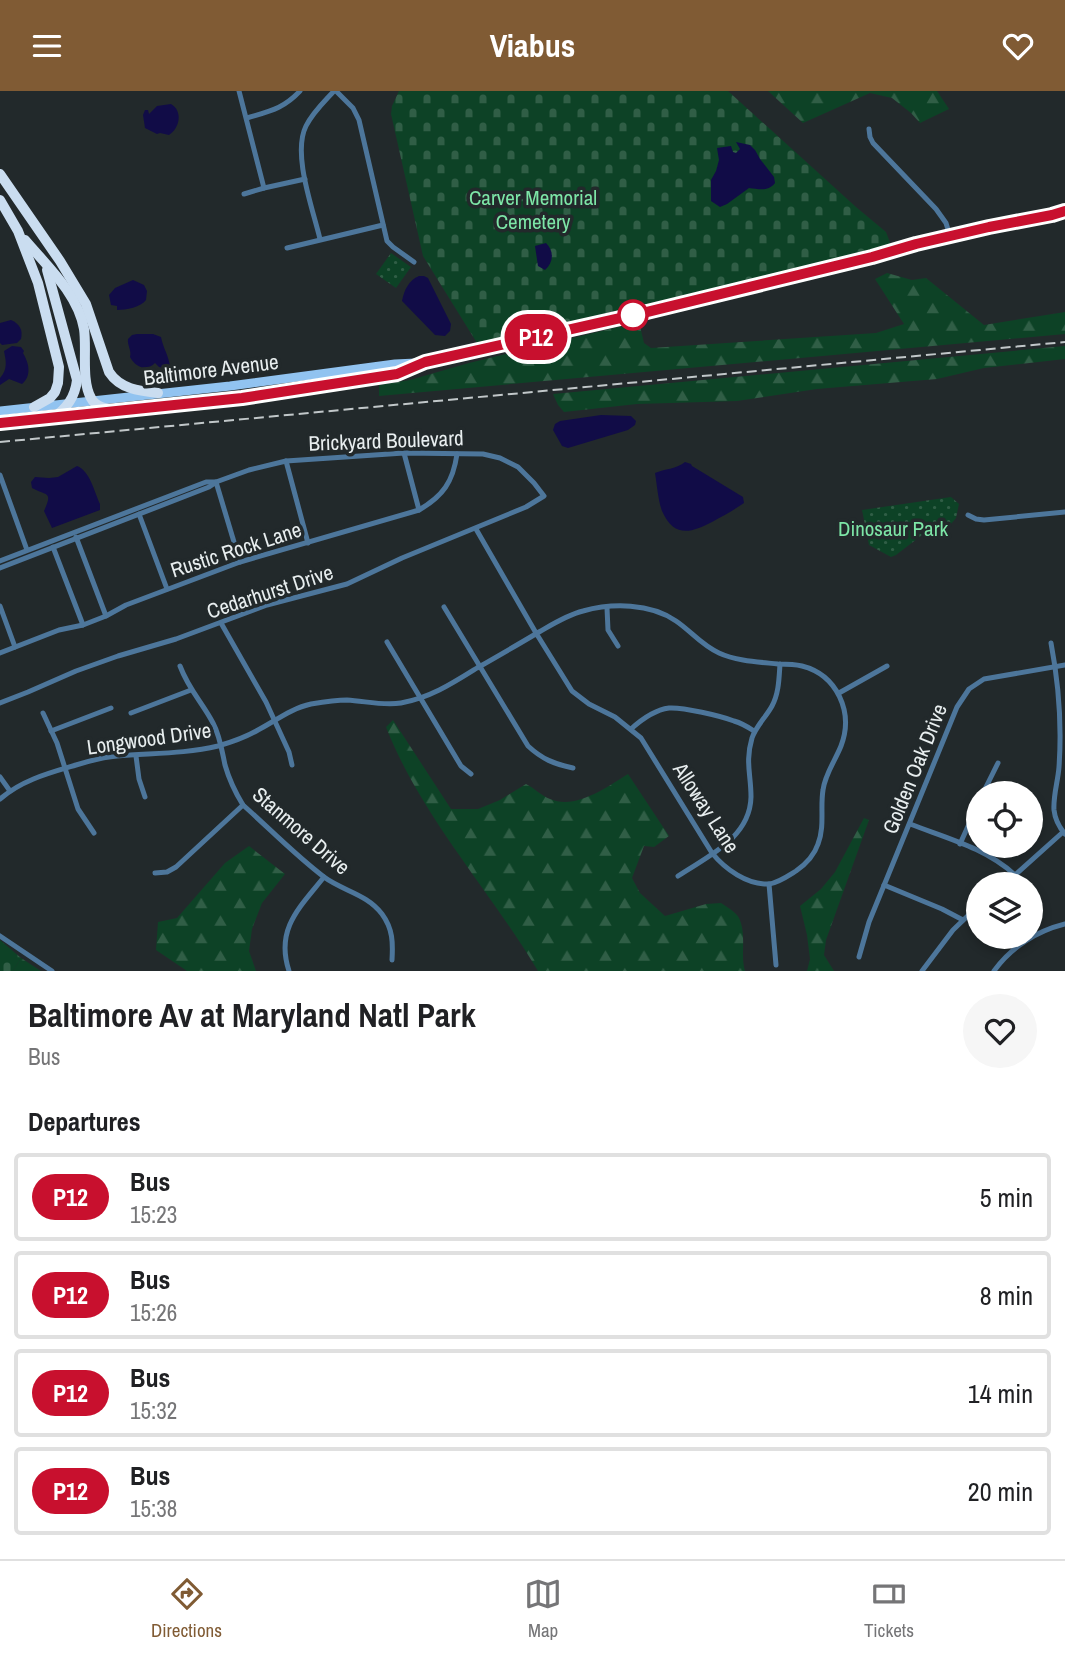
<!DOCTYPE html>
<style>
body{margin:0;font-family:"Archivo Narrow",sans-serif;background:#f6f6f6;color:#202124;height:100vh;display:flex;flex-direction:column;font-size:26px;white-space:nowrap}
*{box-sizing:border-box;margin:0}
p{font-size:23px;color:#757577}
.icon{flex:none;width:38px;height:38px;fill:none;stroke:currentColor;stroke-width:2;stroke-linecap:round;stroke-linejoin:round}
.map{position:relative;height:880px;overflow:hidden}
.details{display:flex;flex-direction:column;background:#fff;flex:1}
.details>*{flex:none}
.badge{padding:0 14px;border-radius:23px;font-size:24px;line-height:46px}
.controls{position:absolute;left:966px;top:690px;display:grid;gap:14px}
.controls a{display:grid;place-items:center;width:77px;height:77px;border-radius:50%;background:#fff;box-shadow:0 4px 10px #0003;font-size:35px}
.map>.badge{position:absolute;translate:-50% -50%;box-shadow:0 0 0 4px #fff}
h2{padding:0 28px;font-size:26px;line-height:63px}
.round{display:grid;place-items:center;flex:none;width:74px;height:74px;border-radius:37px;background:#f6f6f6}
.headline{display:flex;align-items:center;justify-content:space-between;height:119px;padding:0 28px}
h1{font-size:33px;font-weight:800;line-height:52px}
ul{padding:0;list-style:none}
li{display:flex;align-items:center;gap:21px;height:88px;margin:0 14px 10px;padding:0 14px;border:4px solid #e0e0e0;border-radius:7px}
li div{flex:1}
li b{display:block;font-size:26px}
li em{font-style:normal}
li .badge{min-width:77px;font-weight:700;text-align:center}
header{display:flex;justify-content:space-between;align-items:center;height:91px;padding:0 28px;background:#805b34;color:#fff;font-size:32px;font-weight:800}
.menu{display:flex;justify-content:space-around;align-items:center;height:98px;border-top:2px solid #e0e0e0;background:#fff;font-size:19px;color:#757577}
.menu a{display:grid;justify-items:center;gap:4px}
.menu .selected{color:#805b34}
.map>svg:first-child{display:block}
.forest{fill:url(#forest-firs)}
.cemetery{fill:url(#cemetery-stones)}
.park{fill:url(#park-dots)}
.water{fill:#110c47}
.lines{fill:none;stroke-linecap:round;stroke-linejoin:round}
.street{stroke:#4d769b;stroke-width:5}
.primary{stroke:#91c3f0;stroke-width:9}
.highway{stroke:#caddf0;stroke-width:10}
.rail{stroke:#c1c7c9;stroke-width:2;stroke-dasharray:10 5;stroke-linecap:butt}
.line-casing{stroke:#fff;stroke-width:16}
.line{stroke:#c8102e;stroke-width:10}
.stop-dot{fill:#fff;stroke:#c8102e;stroke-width:3.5}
.labels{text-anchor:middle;stroke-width:7;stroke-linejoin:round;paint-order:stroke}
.park-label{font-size:21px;fill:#7de6a7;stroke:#22292b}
.street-label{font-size:21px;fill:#e8eeef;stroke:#22292b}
</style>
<header><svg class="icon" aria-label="menu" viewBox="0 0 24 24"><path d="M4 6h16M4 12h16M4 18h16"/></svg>Viabus<svg class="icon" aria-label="heart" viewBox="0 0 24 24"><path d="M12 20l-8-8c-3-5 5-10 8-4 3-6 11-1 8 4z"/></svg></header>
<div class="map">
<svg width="1065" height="880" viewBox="0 0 1065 880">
<defs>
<pattern id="forest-firs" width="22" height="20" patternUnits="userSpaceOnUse" patternTransform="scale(1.75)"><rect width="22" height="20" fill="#0d4226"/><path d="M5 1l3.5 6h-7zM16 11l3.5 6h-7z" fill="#305e46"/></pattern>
<pattern id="cemetery-stones" width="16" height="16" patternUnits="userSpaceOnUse" patternTransform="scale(1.75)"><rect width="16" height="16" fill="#0d4226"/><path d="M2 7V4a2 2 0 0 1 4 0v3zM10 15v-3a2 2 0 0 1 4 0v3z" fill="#305e46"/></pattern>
<pattern id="park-dots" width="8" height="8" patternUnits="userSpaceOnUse" patternTransform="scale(1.75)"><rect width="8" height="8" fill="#0d4226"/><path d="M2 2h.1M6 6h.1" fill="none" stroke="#305e46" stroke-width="1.8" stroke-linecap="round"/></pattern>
</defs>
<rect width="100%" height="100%" fill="#22292b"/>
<g class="forest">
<path d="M768 0H937L949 18 920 32 911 22 892 7 870 2 803 32Z"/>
<path d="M887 182 912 189 926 187 984 234 1065 221V243L379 305V294L410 289 469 272 639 231 644 252 651 257 876 242 904 233 875 188Z"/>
<path d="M1065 255V268L984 277 937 288 817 298 737 310 637 313 564 321 558 314 553 303Z"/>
<path d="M393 629 451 718H478L500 709 526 693C534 697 542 705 550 708 576 719 607 696 628 683L669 745 654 756 644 755 632 787 640 802 665 825 706 813 721 812C727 816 736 821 739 827 747 844 740 863 745 880H538C489 798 421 725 386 636Z"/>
<path d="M864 727 869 729 826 849 824 864 834 880H807L810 868 807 844 800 815 821 798 835 781Z"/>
<path d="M249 755 285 783 262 812 252 838 249 860 256 880H187L156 859 158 831 177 827 225 772Z"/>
<path d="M21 867 41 880H13Z"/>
</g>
<g class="cemetery">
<path d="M399 0H728L856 116 886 141 891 154 677 206 477 252 423 165 391 23 392 15Z"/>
<path d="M0 849 21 867 13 880H0Z"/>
</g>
<g class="park">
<path d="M391 162 411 176 396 197 376 183Z"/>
<path d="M951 406 959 413 956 427 951 433 935 434 896 464 891 466 869 454 862 419Z"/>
</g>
<g class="water">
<path d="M171 13C183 20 180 37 169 44L160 42 157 43 145 37 143 24 145 19H148L149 23 157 15Z"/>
<path d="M736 51 750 54 755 59 760 68 774 86 775 92C768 101 759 98 749 97L727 113 720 116 711 110V89L716 80 719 69 717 57 731 55 733 61 736 62 740 58Z"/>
<path d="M546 152C554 160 554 171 545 179L538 175 535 155Z"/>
<path d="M419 185H424L428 187 451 233 450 240 445 245 435 244 402 210C404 199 409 189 419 185Z"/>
<path d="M133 189 144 194 147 200 146 209C141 216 126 219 117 219V215L111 214 109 204 115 197Z"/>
<path d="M11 229C20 233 23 239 21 248L17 252 2 254 0 252V232Z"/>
<path d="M137 243H153L161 246C163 257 169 265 170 276L168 278 159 276 155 272C147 281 135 276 130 266 132 260 127 254 128 248L132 244Z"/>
<path d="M12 255 21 256 24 260 23 262C29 272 32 285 22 293L9 288 0 294V287C8 278 6 270 4 260Z"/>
<path d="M601 324 631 325 636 330 635 334 628 339 568 357 562 355 553 339 555 333 560 330Z"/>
<path d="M685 371 691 373 692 375 743 406 744 412C734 419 723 425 712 431 691 442 674 447 662 420 658 409 657 394 655 382 664 378 677 378 685 371Z"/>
<path d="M77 375C90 380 94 400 100 413V419L52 437 44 420C53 400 47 405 32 397L31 391 35 386 49 387 58 386Z"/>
</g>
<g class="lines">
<g class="street">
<path d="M239 0 264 97"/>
<path d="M336 0 353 17 359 29 387 150 393 156 414 171"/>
<path d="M247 27C270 20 283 18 300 0"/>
<path d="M869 38 870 46 873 52 936 118 946 132 950 145"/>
<path d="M244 103 264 97 305 88"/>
<path d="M320 148C313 118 292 63 306 35 313 21 324 11 334 0"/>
<path d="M287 157 383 134"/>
<path d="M404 362 419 419"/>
<path d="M286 370 308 452"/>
<path d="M0 384 27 459"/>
<path d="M216 391 240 471"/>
<path d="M139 423 167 498"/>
<path d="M968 424 976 428 984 429 1065 421"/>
<path d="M76 446 106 525"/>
<path d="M53 456 83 534"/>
<path d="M0 470 206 391H216L249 379 286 370 404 362 483 363 500 367 518 376 534 392 544 405 526 416 402 467 347 493 267 514 176 548 118 565 76 580 28 601 0 612"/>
<path d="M0 477 209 396 215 392"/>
<path d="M0 515 15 556"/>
<path d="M444 516 528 655C542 668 554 673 573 677"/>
<path d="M607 517 608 539 618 555"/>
<path d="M221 532 266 611 289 661 292 674"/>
<path d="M387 551 461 675 471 683"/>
<path d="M1051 552C1059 594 1062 633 1059 676 1058 690 1053 705 1054 719 1055 728 1059 736 1065 743"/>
<path d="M0 562 59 539 83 534 106 525 126 514 240 471 419 419C443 405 453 391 457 363"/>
<path d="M180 575C189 599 202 611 213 632 220 645 222 660 225 674 229 688 235 701 243 714 270 738 295 764 324 786 343 800 367 803 382 823 393 838 393 852 392 869"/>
<path d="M839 602 887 575"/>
<path d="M43 622 57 652 78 718 94 742"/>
<path d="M131 622 191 599"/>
<path d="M631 638C642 628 654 619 669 617 683 616 721 625 734 630 741 632 748 636 754 640"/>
<path d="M51 640 111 617"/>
<path d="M136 665 139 688 145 706"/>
<path d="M0 686 10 700"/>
<path d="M983 702 998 672"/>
<path d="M0 708C22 689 49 682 76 674 89 670 103 666 117 665 151 662 185 663 218 655 232 651 246 646 258 639 275 630 292 617 311 613 323 611 336 609 347 609 365 610 383 615 401 612 430 607 453 592 477 577 498 565 519 553 539 541 553 533 567 524 583 520 612 512 650 512 676 530 691 540 701 554 719 562 736 570 759 571 778 573 785 573 794 573 802 575 837 584 854 621 841 655 835 670 825 683 823 699 820 717 825 735 818 753 814 765 806 773 796 780 788 785 778 792 769 793 747 794 725 778 712 762L641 647 615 626 589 613 572 600 536 542 476 438"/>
<path d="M910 733C946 747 986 757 1015 784"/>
<path d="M960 753 978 713"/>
<path d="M155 782 167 781 176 776 243 714"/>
<path d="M678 785C708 765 750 747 751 706 751 683 745 671 752 647 756 635 766 626 772 615 779 602 779 587 780 573"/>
<path d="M769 793 776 874"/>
<path d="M1005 793 1063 741"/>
<path d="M884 794 942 818 963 829"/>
<path d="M0 845 52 880"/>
<path d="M859 866 869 831 957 616 969 598 984 588 1065 574"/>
<path d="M289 880C275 838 300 816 324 786"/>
<path d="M922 880 953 839 978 815"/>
<path d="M994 880C1011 856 1037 840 1065 833"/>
</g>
<g class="primary">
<path d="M0 320 230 295 395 273 416 272"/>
<path d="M0 332 242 307 397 283 425 271 647 221 989 136 1065 122"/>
</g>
<g class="highway">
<path d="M0 83 60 170 86 213 109 281C120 298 139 300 158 302"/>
<path d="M0 109 18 140 38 192 59 276 58 292 55 301 50 307 34 316"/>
<path d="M25 149C47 175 78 203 84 238 87 258 81 289 91 307 96 317 109 318 119 320"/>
<path d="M47 179 77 289C75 306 67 317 53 327"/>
</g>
<path class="rail" d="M0 351 1065 251"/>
</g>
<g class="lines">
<g class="line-casing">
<path id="line" d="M0 332 242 307 397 283 425 271 647 221 872 166 916 153 989 136 1052 124 1065 120"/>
</g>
<use href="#line" class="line"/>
</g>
<circle class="stop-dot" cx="633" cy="224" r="14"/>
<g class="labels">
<g class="park-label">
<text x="533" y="114">Carver Memorial<tspan x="533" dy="24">Cemetery</tspan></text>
<text x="893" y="445">Dinosaur Park</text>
</g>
<g class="street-label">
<text transform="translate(211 279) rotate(-7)" y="7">Baltimore Avenue</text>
<text transform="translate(386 350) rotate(-2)" y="7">Brickyard Boulevard</text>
<text transform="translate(236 459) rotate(-18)" y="7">Rustic Rock Lane</text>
<text transform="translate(270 501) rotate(-18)" y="7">Cedarhurst Drive</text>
<text transform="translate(149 648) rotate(-8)" y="7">Longwood Drive</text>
<text transform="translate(915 678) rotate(-68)" y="7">Golden Oak Drive</text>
<text transform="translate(706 717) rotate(57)" y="7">Alloway Lane</text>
<text transform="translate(301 740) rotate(41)" y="7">Stanmore Drive</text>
</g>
</g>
</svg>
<div class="controls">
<a><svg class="icon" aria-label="locate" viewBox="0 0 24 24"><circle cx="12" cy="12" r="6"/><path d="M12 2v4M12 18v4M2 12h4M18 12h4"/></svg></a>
<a><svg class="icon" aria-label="layers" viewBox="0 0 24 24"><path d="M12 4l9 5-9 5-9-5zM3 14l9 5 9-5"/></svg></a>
</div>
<b class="badge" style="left:536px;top:246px;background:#c8102e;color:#fff">P12</b>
</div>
<section class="details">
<div class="headline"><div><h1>Baltimore Av at Maryland Natl Park</h1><p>Bus</p></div><a class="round"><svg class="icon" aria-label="heart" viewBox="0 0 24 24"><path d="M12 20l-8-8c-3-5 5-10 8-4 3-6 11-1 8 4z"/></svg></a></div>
<h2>Departures</h2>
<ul>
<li><span class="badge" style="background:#c8102e;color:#fff">P12</span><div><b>Bus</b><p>15:23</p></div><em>5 min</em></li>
<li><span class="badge" style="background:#c8102e;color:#fff">P12</span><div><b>Bus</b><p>15:26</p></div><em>8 min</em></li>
<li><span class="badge" style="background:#c8102e;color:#fff">P12</span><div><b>Bus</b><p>15:32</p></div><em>14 min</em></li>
<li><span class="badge" style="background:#c8102e;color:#fff">P12</span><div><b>Bus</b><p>15:38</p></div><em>20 min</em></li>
</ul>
</section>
<nav class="menu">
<a class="selected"><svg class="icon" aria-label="directions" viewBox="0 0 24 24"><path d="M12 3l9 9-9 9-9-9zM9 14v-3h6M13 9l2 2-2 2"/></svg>Directions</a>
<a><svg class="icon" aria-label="map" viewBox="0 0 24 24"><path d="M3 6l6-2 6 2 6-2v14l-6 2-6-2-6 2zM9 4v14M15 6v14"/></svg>Map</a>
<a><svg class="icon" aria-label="tickets" viewBox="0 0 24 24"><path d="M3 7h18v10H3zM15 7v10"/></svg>Tickets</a>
</nav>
